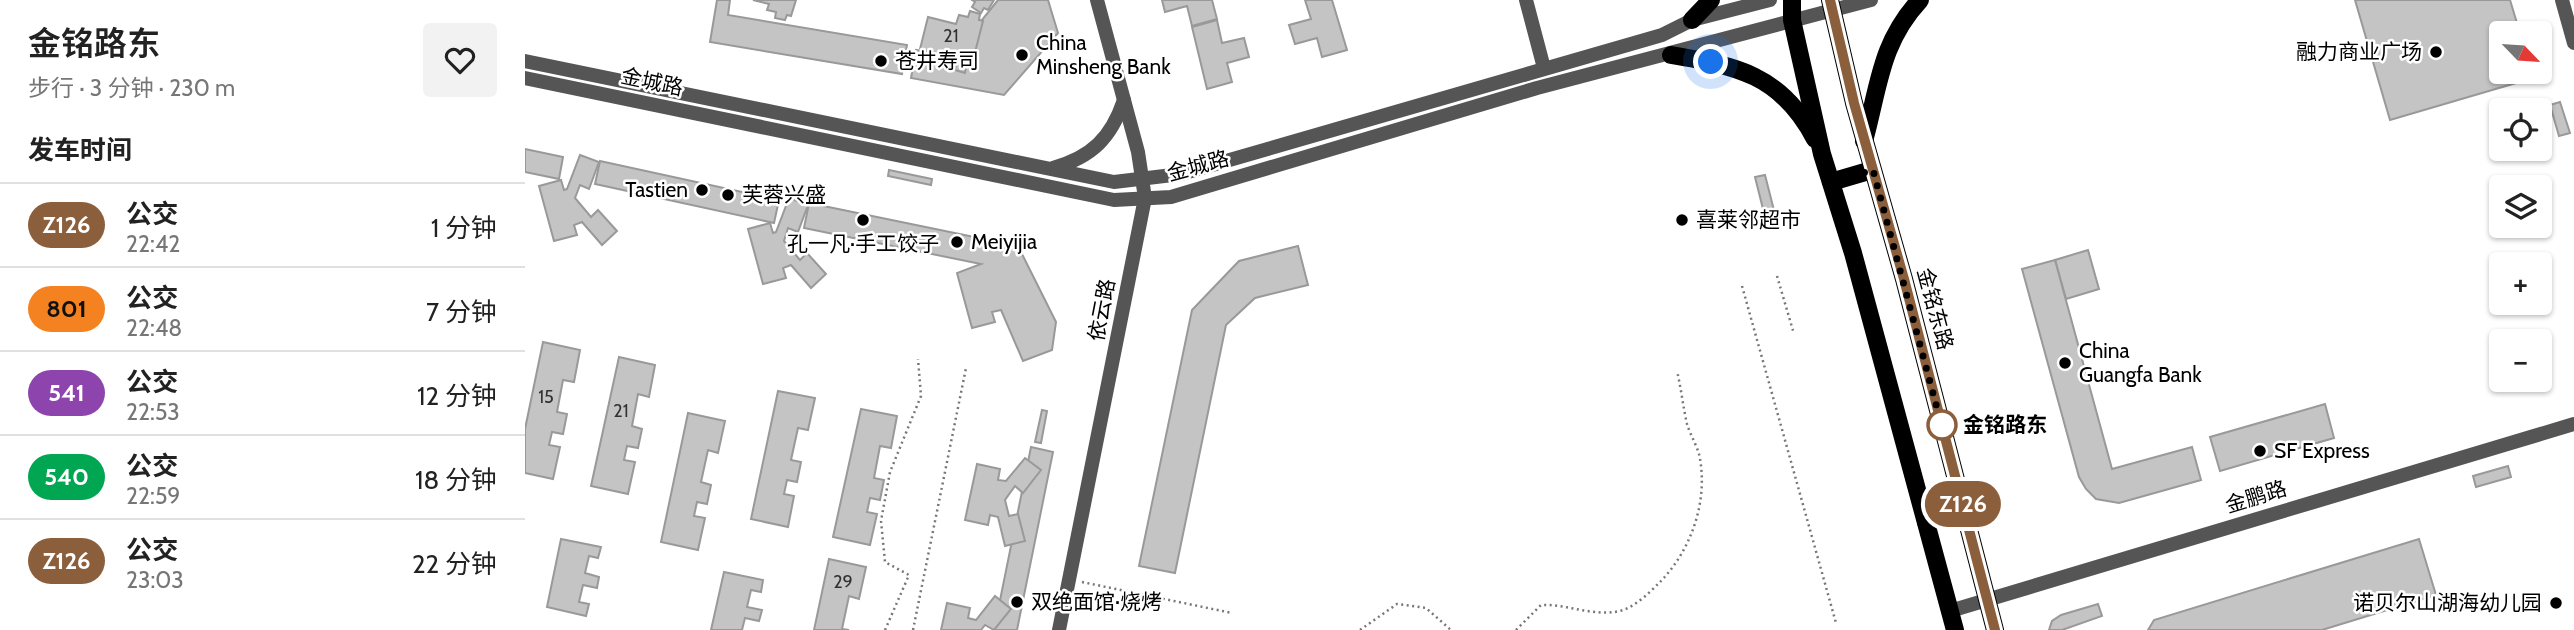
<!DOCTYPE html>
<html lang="zh">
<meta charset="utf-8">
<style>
body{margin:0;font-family:Cabin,"Noto Sans SC",sans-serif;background:#f2f2f2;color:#222;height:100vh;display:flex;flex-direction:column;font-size:26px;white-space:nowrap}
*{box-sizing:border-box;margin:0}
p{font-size:23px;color:#767676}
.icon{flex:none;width:38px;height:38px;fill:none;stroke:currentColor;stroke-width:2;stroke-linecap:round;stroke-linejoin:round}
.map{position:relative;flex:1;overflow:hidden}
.drawer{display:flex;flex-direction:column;background:#fff;width:525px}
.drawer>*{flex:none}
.badge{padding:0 14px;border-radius:23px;font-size:24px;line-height:46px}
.needle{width:46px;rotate:115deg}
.tools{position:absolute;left:1964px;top:21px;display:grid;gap:14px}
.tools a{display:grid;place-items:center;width:63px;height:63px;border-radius:7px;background:#fff;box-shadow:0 2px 5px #0004;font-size:35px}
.you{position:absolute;width:35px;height:35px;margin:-18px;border:5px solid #fff;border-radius:50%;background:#1a73e8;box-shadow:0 0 0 10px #1a73e833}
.map>.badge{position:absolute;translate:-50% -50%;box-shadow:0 0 0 4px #fff}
h2{padding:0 28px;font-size:26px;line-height:63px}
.round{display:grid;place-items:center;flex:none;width:74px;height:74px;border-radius:7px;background:#f2f2f2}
.summary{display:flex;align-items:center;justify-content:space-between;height:119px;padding:0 28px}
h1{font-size:33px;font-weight:600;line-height:52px}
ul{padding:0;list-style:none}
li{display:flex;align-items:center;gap:21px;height:84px;padding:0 28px;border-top:2px solid #e0e0e0}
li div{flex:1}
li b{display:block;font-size:26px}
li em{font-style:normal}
li .badge{min-width:77px;font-weight:700;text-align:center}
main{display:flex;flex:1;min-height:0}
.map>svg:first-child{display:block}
.building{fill:#c4c4c4;stroke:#999;stroke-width:2}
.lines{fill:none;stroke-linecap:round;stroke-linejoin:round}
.path{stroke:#777;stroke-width:2.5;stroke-dasharray:2 3.5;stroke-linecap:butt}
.minor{stroke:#555;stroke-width:14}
.tertiary{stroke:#555;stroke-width:14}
.primary{stroke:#000;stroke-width:18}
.line-casing{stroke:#fff;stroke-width:16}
.line{stroke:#8b5e3c;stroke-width:10}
.walk{stroke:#000;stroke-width:7;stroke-dasharray:0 12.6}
.poi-dot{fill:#000;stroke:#fff;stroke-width:2.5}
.stop-dot{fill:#fff;stroke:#8b5e3c;stroke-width:3.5}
.labels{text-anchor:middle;stroke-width:5;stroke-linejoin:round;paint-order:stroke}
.number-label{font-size:18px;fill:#313131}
.poi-label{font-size:21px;fill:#000;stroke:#fff;text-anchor:start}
.street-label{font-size:21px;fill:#000;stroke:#fff}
.stop-label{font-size:21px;font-weight:bold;fill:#000;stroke:#fff;text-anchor:start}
</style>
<main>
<section class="drawer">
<div class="summary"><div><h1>金铭路东</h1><p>步行 · 3 分钟 · 230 m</p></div><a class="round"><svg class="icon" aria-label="heart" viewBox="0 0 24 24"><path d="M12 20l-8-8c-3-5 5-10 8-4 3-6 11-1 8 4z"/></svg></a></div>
<h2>发车时间</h2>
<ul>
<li><span class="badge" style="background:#8b5e3c;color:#fff">Z126</span><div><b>公交</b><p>22:42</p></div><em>1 分钟</em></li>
<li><span class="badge" style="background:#f58220;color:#111">801</span><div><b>公交</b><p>22:48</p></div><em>7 分钟</em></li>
<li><span class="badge" style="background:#8e44ad;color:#fff">541</span><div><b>公交</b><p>22:53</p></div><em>12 分钟</em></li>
<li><span class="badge" style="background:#00a651;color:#fff">540</span><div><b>公交</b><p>22:59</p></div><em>18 分钟</em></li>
<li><span class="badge" style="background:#8b5e3c;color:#fff">Z126</span><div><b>公交</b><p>23:03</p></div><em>22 分钟</em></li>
</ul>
</section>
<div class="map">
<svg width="2049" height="630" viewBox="0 0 2049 630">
<rect width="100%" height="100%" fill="#fff"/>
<g class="building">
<path d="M192 0H205L203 15 382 45 377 74 185 42Z"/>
<path d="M228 0H271L266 16 262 15 260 20 250 18 251 12 242 10 244 4Z"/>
<path d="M447 0H469L463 10 459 8 456 13 447 7 450 2Z"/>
<path d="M473 0H523L533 33 479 95 386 78 391 50 428 56Z"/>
<path d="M637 0H687L692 19 667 26 662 6 640 12Z"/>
<path d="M780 0H807L822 50 797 57 792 38 770 44 764 25 786 19Z"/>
<path d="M1830 0H1985L1995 33H1976V72H2006L2008 78 1865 120Z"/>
<path d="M445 11 455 14 454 20 458 21 446 68 441 67 440 73 430 70 431 65 422 62 423 56 395 49 403 17 431 24 434 15 443 17Z"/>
<path d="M692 20 697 43 719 38 724 57 702 63 707 82 682 89 667 27Z"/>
<path d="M2035 102 2045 133 2034 136 2025 105Z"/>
<path d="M0 149 38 157 34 179 0 172Z"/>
<path d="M55 155 74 162 64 189 55 185 50 198 66 217 73 210 92 231 77 245 57 222 49 225 52 235 29 241 14 186 36 180 39 190 42 189Z"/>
<path d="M75 161 254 200 249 223 70 184Z"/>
<path d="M364 170 407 179 406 185 363 176Z"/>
<path d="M1240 175 1253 226 1243 229 1230 177Z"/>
<path d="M264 198 283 205 273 232 263 228 259 241 275 260 282 253 301 274 286 288 266 265 258 268 261 278 238 284 223 229 245 223 248 233 251 232Z"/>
<path d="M284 203 493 246 531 322 527 350 498 361 476 310 467 312 470 322 447 328 432 273 456 264 279 228Z"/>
<path d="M773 246 783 285 730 298 701 325 650 573 614 566 667 310 714 261Z"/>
<path d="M1563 250 1574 289 1541 299 1530 260Z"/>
<path d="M1530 260 1587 469 1667 447 1676 480 1594 503 1571 499 1561 489 1554 477 1497 269Z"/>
<path d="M18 342 55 350 49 382 38 380 32 412 42 414 38 434 27 432 24 445 35 447 28 479 0 473V429Z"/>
<path d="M94 357 130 365 124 397 113 394 107 426 117 429 113 448 102 446 99 460 110 462 103 494 66 486Z"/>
<path d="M253 391 290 398 283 430 273 428 266 460 276 462 272 482 262 480 259 494 269 496 263 527 226 519Z"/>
<path d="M1800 404 1809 438 1695 471 1685 437Z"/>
<path d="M336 409 372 416 366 448 355 446 349 478 359 480 355 500 345 498 342 512 352 514 345 545 308 537Z"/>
<path d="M517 410 522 411 516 443 510 442Z"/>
<path d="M163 413 200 421 193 453 183 450 176 482 186 485 182 504 172 502 169 516 180 518 173 550 136 542Z"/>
<path d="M506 447 528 452 492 630H469Z"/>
<path d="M500 458 516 470 498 493 490 486 480 500 484 516 493 514 500 541 480 546 473 517 465 515 463 525 440 520 452 464 475 469 473 480 481 481Z"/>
<path d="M1983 466 1986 477 1951 487 1948 476Z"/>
<path d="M36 539 76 547 73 558 64 556 60 573 74 577 72 588 58 585 54 602 64 604 61 616 22 607Z"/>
<path d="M1894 539 1911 595 1797 630H1623L1629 620Z"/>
<path d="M304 559 341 567 334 599 324 596 317 629 324 630H289Z"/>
<path d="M199 572 238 580 236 592 226 590 222 607 237 610 234 621 220 618 217 630H186Z"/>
<path d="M470 596 486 609 469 630 460 625 456 630H416L422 603 445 608 443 618 451 620Z"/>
<path d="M1573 604 1577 616 1537 630H1524L1527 621 1536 615Z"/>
</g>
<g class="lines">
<g class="path">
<path d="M1252 276 1269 334"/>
<path d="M1217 286 1311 623"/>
<path d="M557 582 707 613"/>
<path d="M360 630 384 575 360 562 356 521 365 472 396 396 393 359"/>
<path d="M388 630 441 368"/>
<path d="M835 630 872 604 901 608 926 630"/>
<path d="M991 630 1016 605C1043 604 1068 617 1095 611 1110 607 1124 593 1134 583 1167 550 1184 499 1174 454 1171 444 1165 434 1162 424 1158 406 1156 388 1152 371"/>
</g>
<g class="minor">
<path d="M1001 0 1019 68"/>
<path d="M2037 0 2049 43"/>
<path d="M1425 611 2049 424"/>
<path d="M534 630 620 198 613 152 572 0"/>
</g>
<g class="tertiary">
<path d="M0 61 589 182 656 174 1137 35 1167 20 1245 0"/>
<path d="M0 78 589 200 646 197 1012 88 1346 0"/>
<path d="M528 168C567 157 586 138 599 100"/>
</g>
<g class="primary">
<path d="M1267 0V20L1297 154 1328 253 1430 630"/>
<path d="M1305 0 1329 103 1379 279 1470 630"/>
<path d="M1167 20 1186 0"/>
<path d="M1146 55C1211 66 1256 74 1290 139"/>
<path d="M1339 141C1354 87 1355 43 1395 0"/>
<path d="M1306 182 1347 170"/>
<path d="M1401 522 1440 511"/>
</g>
</g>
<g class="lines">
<g class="line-casing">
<path id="line" d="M1305 0 1329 103 1379 279 1470 630"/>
</g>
<use href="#line" class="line"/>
<path class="walk" d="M1186 62C1251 72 1287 123 1306 182L1348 170 1419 434 1417 425"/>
</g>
<g class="poi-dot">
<circle cx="1911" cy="52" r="7"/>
<circle cx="497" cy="55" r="7"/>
<circle cx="356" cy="61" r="7"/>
<circle cx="177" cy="190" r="7"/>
<circle cx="203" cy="195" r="7"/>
<circle cx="338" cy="220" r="7"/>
<circle cx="1157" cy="220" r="7"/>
<circle cx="432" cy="242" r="7"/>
<circle cx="1540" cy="363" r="7"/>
<circle cx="1735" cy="451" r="7"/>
<circle cx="492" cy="602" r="7"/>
<circle cx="2031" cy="603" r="7"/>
</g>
<circle class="stop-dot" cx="1417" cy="425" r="14"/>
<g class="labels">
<g class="number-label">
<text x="426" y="42">21</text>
<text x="21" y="403">15</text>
<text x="96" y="417">21</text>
<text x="318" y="588">29</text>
</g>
<g class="poi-label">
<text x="511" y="50">China<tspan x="511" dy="24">Minsheng Bank</tspan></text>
<text x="1897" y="59" text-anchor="end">融力商业广场</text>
<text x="370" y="68">苍井寿司</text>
<text x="163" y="197" text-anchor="end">Tastien</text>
<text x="217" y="202">芙蓉兴盛</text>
<text x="1171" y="227">喜莱邻超市</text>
<text x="446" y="249">Meiyijia</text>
<text x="338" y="251" text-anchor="middle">孔一凡·手工饺子</text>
<text x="1554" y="358">China<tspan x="1554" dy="24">Guangfa Bank</tspan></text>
<text x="1749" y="458">SF Express</text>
<text x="506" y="609">双绝面馆·烧烤</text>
<text x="2017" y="610" text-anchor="end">诺贝尔山湖海幼儿园</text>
</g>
<g class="street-label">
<text transform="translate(127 82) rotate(12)" y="7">金城路</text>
<text transform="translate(673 166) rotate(-15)" y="7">金城路</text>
<text transform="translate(1410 309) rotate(75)" y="7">金铭东路</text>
<text transform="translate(577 310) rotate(-79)" y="7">依云路</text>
<text transform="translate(1731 497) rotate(-17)" y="7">金鹏路</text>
</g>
<g class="stop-label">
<text x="1438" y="432">金铭路东</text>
</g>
</g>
</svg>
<div class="tools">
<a><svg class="needle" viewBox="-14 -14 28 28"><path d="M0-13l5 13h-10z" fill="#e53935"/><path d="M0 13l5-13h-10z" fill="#767676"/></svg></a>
<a><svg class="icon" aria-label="locate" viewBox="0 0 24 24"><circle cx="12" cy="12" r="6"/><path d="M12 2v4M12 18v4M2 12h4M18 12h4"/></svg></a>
<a><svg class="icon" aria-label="layers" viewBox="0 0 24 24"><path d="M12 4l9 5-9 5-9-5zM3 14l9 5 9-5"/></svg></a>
<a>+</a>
<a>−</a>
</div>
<div class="you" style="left:1186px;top:62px"></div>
<b class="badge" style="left:1438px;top:504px;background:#8b5e3c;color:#fff">Z126</b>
</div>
</main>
